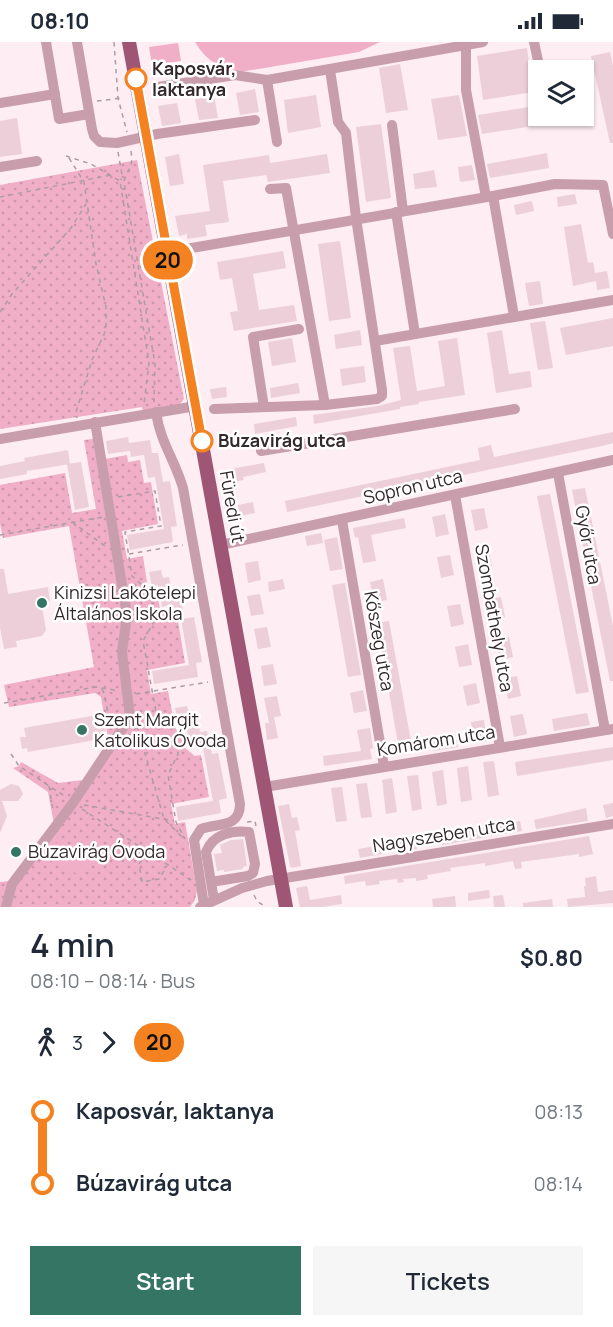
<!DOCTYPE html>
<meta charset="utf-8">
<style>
body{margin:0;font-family:Manrope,sans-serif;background:#f6f6f7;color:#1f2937;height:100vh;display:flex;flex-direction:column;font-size:22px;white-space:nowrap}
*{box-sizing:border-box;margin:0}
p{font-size:20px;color:#747a83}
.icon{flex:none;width:33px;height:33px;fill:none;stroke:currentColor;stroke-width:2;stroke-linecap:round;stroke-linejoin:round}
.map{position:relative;height:865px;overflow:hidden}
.details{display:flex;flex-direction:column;background:#fff;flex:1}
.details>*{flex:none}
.badge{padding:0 12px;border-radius:20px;font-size:21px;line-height:39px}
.buttons{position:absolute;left:528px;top:18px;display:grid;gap:12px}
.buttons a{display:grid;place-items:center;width:66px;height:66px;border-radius:0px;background:#fff;box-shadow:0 2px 4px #0004;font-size:30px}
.map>.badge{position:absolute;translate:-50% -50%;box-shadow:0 0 0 3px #fff}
.legs{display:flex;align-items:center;gap:9px;height:66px;padding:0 30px;font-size:20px}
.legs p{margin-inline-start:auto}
.head{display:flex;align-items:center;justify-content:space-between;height:102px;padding:0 30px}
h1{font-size:33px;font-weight:600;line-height:45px}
.button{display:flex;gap:12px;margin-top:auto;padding:12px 30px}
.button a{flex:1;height:69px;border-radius:0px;background:#347564;color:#fff;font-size:24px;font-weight:600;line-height:69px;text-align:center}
.button a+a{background:#f6f6f7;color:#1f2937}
ul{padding:0 30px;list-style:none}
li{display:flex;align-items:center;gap:21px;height:72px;font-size:22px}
li i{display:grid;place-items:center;width:9px;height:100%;margin:0 8px;background:currentColor}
li i::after{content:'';width:15px;height:15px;margin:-8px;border:4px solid;border-radius:50%;background:#fff}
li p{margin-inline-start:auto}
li:first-child i{background:linear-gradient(#0000 50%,currentColor 0)}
li:last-child i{background:linear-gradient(currentColor 50%,#0000 0)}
.status{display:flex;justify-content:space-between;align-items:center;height:42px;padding:0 30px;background:#fff;direction:ltr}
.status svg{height:16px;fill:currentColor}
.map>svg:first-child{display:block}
.park{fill:url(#park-dots)}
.garden{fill:#f0aec7}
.building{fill:#eccfd9}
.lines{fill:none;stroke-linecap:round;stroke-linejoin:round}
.path{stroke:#ab9da2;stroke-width:1.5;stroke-dasharray:4.5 4.5;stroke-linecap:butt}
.minor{stroke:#c89ead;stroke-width:10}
.major{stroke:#9f5674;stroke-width:14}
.line-1-casing{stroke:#fff;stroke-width:14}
.line-1{stroke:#f58220;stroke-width:9}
.stop-1-dot{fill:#fff;stroke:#f58220;stroke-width:3}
.poi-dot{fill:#347564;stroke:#fff;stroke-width:2}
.labels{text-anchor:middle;stroke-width:5;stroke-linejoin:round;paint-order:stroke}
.stop-label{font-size:18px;font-weight:bold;fill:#33282c;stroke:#fff;text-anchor:start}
.street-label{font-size:18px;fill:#33282c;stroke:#fff}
.poi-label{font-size:18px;fill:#33282c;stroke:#fff;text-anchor:start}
</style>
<div class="status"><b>08:10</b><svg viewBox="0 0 49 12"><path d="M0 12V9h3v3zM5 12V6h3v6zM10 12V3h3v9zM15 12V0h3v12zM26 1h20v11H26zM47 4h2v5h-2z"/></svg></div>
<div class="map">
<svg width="613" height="865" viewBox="0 0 613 865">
<defs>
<pattern id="park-dots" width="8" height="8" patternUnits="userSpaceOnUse" patternTransform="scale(1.5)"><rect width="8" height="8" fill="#f0aec7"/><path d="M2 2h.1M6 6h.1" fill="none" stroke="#ce96ab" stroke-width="1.8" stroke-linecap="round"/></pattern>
</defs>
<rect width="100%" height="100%" fill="#feedf3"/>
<g class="park">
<path d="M137 118 184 357 178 364 143 369 142 365 0 387V143Z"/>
<path d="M101 396 105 417 127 413 128 420 140 418 144 441 151 440 158 482 122 489 127 517 143 514 148 547 156 546 160 567H167L169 574 177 573 185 621 147 628 151 652 168 649 175 685H181L185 706 195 714 201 713 209 755 171 762 175 782 185 780 197 848 195 858 190 865H0V840L10 839 54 782 48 750 13 726 19 724 21 720 58 741 83 738 109 702 101 655 95 651 9 665 4 643 94 625 69 484 3 496 0 482V443L65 431 72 471 96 467 84 398Z"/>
</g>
<g class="garden">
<path d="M195 0H380L359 10 246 29C222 29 207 20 195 0Z"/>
<path d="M178 1 181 19 152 23 149 5Z"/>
<path d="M57 800 92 818 83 835 48 817Z"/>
</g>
<g class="building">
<path d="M527 6 533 50 483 58 477 14Z"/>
<path d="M610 10 613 24V101H610L591 14Z"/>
<path d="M400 22 408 68 386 71 379 26Z"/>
<path d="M255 47 259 70 240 73 236 51Z"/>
<path d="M214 53 218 76 199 78 195 57Z"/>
<path d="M316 53 321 85 288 91 284 58Z"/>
<path d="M459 53 467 94 438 98 431 57Z"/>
<path d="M177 61 181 81 162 84 158 64Z"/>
<path d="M536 64 539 83 482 92 478 73Z"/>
<path d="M17 76 22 112 0 115V79Z"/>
<path d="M381 82 391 156 366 160 356 85Z"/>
<path d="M547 111 549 126 490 136 487 122Z"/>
<path d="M179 112 184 142 170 144 165 115Z"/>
<path d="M327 112 330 131 268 140 266 133 223 139 229 180 205 183 207 194 187 197V192L179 194 175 174 210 169 203 123 269 113 270 121Z"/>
<path d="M472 123 475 138 460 140 458 125Z"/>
<path d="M434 128 437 145 415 147 413 132Z"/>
<path d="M575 152 577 162 558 165 557 155Z"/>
<path d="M532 159 534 169 516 173 514 163Z"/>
<path d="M581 182 588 221 593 220 595 231 607 229 610 246 597 248 596 239 573 244 564 185Z"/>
<path d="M340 199 351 276 329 279 318 202Z"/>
<path d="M283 209 286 226 253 232 259 268 294 263 297 279 234 289 230 270 238 269 232 236 220 238 217 220Z"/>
<path d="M540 239 543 262 529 264 525 241Z"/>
<path d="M613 276V304L566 313 560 286Z"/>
<path d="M545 279 553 326 538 328 530 281Z"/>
<path d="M360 288 362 303 336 307 334 293Z"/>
<path d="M502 288 509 332 530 329 532 345 496 351 487 291Z"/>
<path d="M292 296 296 320 272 324 268 300Z"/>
<path d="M457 296 465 353 419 360V362L400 365V367L314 382 313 373 378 364 401 358 393 306 410 304 417 349 445 344 438 299Z"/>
<path d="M364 324 366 340 342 344 340 327Z"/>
<path d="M298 341 300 351 271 356 270 346Z"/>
<path d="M226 345 227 355 212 357 210 347Z"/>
<path d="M296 375 297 384 255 392 254 382Z"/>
<path d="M613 390V401L602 404 287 470 285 459 480 418 478 406 491 403 494 415Z"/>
<path d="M128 395 129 401 150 398 152 411H158L163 440 170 439 177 484 171 485 173 500 130 508 127 493 164 487 155 435 148 436 144 413 131 415 130 409 108 412 106 399Z"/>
<path d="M68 408 70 422 27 429V432L0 437V424L25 419 24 416Z"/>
<path d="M81 420 89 465 75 468 67 422Z"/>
<path d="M264 421 266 430 243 435 244 438 226 441 224 428Z"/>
<path d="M585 446 613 584V639H610L572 448Z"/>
<path d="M550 452 589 650 576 652 537 454Z"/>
<path d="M253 460 255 471 239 474 238 463Z"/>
<path d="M484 466 488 486 475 489 471 468Z"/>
<path d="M445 472 449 492 436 495 432 475Z"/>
<path d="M404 476 406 486 371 493 376 519 363 521 358 495 355 496 353 486Z"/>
<path d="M321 491 323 501 307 504 305 494Z"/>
<path d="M337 495 343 527 330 529 324 498Z"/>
<path d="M488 505 492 525 480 528 475 507Z"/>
<path d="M450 513 454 533 441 536 437 515Z"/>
<path d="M258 519 261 538 248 541 245 521Z"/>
<path d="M0 527H4L8 552 48 545 50 559 41 560 46 588 42 594 16 599 17 605 4 607 0 586Z"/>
<path d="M161 528 163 536 169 535 173 555 180 554 183 569 171 571 169 563 162 565 158 543 152 544 149 530Z"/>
<path d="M283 537 285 547 269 550 268 540Z"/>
<path d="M383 537 387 558 374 560 370 540Z"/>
<path d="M345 541 361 633 348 635 332 543Z"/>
<path d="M260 552 264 572 251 574 247 554Z"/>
<path d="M501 555 505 575 492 577 488 557Z"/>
<path d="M460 562 464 582 451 585 447 564Z"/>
<path d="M194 575 202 620 196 621 198 635 154 642 152 629 189 623 181 577Z"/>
<path d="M389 579 413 710 400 713 377 581Z"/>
<path d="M267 585 271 605 258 607 254 587Z"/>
<path d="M509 595 513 615 500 618 496 598Z"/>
<path d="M468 602 472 623 459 625 455 605Z"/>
<path d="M273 622 277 642 264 644 261 624Z"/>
<path d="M517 634 521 654 508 657 504 636Z"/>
<path d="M476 641 480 661 467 664 463 644Z"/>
<path d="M363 648 367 669 354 671 350 651Z"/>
<path d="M277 654 281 674 274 675 278 696 267 698 265 681H269L264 656Z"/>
<path d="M187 664 189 672 196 671 200 690 207 689 212 712 218 711 227 756 219 758 221 771 178 779 176 765 213 759 203 706 198 707 196 699 189 700 185 679 178 680 175 666Z"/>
<path d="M587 671 590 683 554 689 552 677Z"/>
<path d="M523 672 527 692 514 695 510 674Z"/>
<path d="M97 673 99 682 105 681 106 691 100 692 101 697 28 710 27 706 22 707 20 695H26L24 686Z"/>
<path d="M484 678 487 699 474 701 471 680Z"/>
<path d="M370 686 373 706 370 707 372 717 324 724 323 714 361 709 357 688Z"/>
<path d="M456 695 458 705 433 709 431 700Z"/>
<path d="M613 705V718L517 734 515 720Z"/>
<path d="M494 719 499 753 488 755 483 720Z"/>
<path d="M468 724 472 758 461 760 457 726Z"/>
<path d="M443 728 447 762 437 764 432 730Z"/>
<path d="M418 733 422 767 412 769 407 734Z"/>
<path d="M392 736 397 770 386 772 382 738Z"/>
<path d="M367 741 372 775 361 776 356 742Z"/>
<path d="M11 742 19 744 23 752 18 759H2L7 774 0 791V748Z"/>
<path d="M342 745 347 779 336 780 331 746Z"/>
<path d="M613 761V774L606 776 603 763Z"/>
<path d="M289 762 292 776 297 775 300 788 295 789 301 824 292 826 290 824 278 764Z"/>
<path d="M586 766 588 779 536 787 534 778Z"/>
<path d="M520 779 522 789 442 803 440 793Z"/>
<path d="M589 794 593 812 579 815V812L521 820 522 826 515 827 513 819 485 824V821L450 826 451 829 427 833 428 837 416 839V836L403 837 404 840 398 841 397 837 379 839 380 842 366 844 365 839 345 842 344 834Z"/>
<path d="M415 796 417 807 395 810 393 801Z"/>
<path d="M243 797 247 824 243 825V827L224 830V828L217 829 214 812 222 811 220 803 231 798Z"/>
<path d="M381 803 382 812 360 816 358 807Z"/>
<path d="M596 834 598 850 613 848V861L568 865 567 857 585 855 584 844H586L585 836Z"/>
<path d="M307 844 310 858 341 853 342 862 322 865H300L296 846Z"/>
<path d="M489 848 490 856 468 859V851Z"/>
<path d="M503 853 505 865H494L493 854Z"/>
<path d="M455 854 456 865H433L432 857Z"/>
<path d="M552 857 553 865H523V861Z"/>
</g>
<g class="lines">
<g class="path">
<path d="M114 0 118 56 127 90"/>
<path d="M97 59 122 56"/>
<path d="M131 109C134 129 127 125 124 140L155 322 154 360"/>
<path d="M118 110 122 133 121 138"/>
<path d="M66 114 91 122 120 139 149 321 144 362"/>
<path d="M69 116 84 140 96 222 106 265V288L92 318 76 370 77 376"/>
<path d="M0 155 111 133"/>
<path d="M0 270 12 252 71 186 86 162"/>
<path d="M118 455 155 449 161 484 125 490 132 534 150 550 155 578 143 599 156 670 173 684 178 712 168 733 176 780 185 797"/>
<path d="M72 480 105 504"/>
<path d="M0 493 103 475"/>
<path d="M129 512 183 503"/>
<path d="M102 647 104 651 111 686"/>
<path d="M136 652 208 640"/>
<path d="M4 661 96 645C103 647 110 646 117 649"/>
<path d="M137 684 164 777 183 796"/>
<path d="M11 712 19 724 66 755"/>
<path d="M49 744 53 769"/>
<path d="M84 763 174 779"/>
<path d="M82 767 191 838"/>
<path d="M247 780 255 779 256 784"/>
<path d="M147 811 139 822 142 840 159 837 167 824"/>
<path d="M254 853 257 859 266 865"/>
</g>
<g class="minor">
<path d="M46 0 59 77 89 72"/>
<path d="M77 0 92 87 94 94 100 100 117 101 157 92 255 78"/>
<path d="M534 0 540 28"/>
<path d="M466 4V48L486 155"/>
<path d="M267 38 277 100"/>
<path d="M158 45 235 33 267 38 483 0"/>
<path d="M0 61 55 52"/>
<path d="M392 83 403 169"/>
<path d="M0 125 37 119"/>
<path d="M493 154 555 142 603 143 613 192"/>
<path d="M396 170 415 292"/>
<path d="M186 207 493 154 514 274"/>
<path d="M375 299 613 258"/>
<path d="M325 363 377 357 382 354V348L356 176 346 91 338 80 330 28"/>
<path d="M264 365 253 295 299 287"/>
<path d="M214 367 325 363 286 146 270 147"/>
<path d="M156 370C160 400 175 418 183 446L240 762C240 786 218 781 201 787L194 798 204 863"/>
<path d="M0 397 196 364"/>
<path d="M261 409 515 367"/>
<path d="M558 431 605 688"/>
<path d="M455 453 500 705"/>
<path d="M342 478 384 724"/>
<path d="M221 503 613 418"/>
<path d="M265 745 613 687"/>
<path d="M211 840 248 834 253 831 255 822 249 790C232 788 213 792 206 810L214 858"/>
<path d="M6 865 12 842 73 761 130 675 122 610 127 573 95 380"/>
<path d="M200 865 242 846 267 839 613 782"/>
</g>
<path class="major" d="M129 0 286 865"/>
</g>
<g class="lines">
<g class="line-1-casing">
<path id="line-1" d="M136 37 202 399"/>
</g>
<use href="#line-1" class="line-1"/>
</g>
<g class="stop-1-dot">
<circle cx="136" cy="37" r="10"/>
<circle cx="202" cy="399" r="10"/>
</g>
<g class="poi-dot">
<circle cx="42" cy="561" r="6"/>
<circle cx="82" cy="688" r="6"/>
<circle cx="16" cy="810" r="6"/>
</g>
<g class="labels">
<g class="stop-label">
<text x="152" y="33">Kaposvár,<tspan x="152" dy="21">laktanya</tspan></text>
<text x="218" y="405">Búzavirág utca</text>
</g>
<g class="street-label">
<text transform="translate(413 445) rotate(-13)" y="6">Sopron utca</text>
<text transform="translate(232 465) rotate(80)" y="6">Füredi út</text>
<text transform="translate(588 503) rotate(80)" y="6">Győr utca</text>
<text transform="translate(494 576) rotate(80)" y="6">Szombathely utca</text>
<text transform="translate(379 599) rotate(80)" y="6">Kőszeg utca</text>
<text transform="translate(436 699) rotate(-9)" y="6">Komárom utca</text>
<text transform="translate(444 793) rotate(-9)" y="6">Nagyszeben utca</text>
</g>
<g class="poi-label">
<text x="54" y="557">Kinizsi Lakótelepi<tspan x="54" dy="21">Általános Iskola</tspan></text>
<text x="94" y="684">Szent Margit<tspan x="94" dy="21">Katolikus Óvoda</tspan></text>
<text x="28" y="816">Búzavirág Óvoda</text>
</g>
</g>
</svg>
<div class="buttons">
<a><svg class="icon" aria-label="layers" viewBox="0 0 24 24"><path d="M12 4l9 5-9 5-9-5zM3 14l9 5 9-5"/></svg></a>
</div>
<b class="badge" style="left:168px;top:218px;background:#f58220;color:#111">20</b>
</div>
<section class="details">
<div class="head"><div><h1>4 min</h1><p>08:10 – 08:14 · Bus</p></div><b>$0.80</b></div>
<div class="legs"><svg class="icon" aria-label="walk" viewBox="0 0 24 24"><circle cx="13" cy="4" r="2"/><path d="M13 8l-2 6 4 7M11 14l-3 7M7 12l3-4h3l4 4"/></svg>3<svg class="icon" aria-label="forward" viewBox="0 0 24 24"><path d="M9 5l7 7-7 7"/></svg><b class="badge" style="background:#f58220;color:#111">20</b></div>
<ul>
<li><i style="color:#f58220"></i><b>Kaposvár, laktanya</b><p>08:13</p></li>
<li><i style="color:#f58220"></i><b>Búzavirág utca</b><p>08:14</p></li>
</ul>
<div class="button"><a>Start</a><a>Tickets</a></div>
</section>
